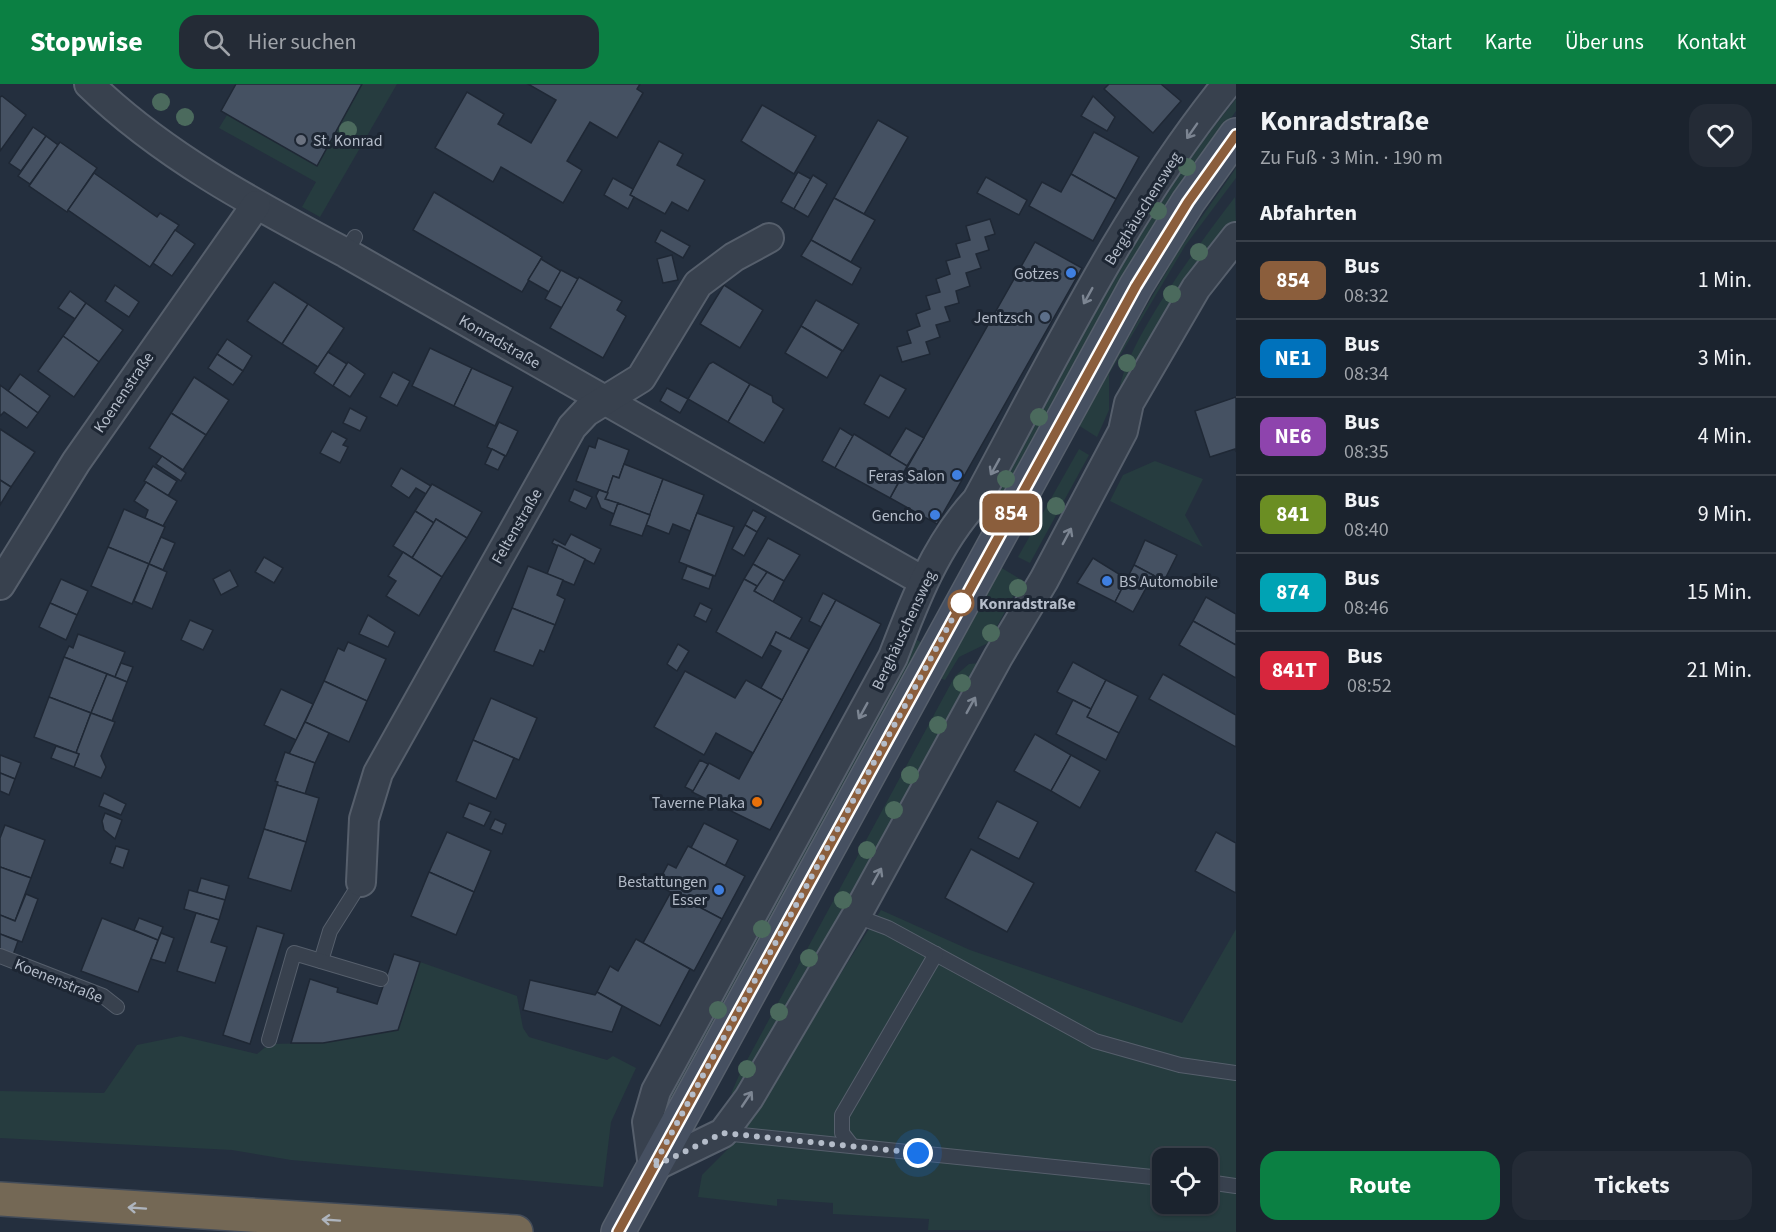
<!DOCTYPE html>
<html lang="de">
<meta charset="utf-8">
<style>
body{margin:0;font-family:"Source Sans 3",sans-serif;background:#242b36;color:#f1f3f6;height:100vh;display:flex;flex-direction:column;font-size:22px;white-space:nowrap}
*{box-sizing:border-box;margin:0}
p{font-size:20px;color:#a0a4aa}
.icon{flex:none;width:33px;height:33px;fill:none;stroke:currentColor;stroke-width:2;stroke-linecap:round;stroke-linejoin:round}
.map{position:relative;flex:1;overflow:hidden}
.sheet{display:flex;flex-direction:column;background:#1b232e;width:540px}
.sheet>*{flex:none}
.badge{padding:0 12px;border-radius:9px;font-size:21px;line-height:39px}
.buttons{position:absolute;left:1152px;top:1064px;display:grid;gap:12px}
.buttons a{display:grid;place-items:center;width:66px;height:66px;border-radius:12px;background:#1b232e;box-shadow:0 2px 4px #0004,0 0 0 2px #39404a;font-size:30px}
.you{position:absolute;width:30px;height:30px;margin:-15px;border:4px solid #fff;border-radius:50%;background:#1a73e8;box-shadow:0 0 0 9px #1a73e833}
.map>.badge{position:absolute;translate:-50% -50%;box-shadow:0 0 0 3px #fff}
h2{padding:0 24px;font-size:22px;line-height:54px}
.round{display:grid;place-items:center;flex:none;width:63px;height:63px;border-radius:18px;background:#242b36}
.head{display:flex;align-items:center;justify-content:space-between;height:102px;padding:0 24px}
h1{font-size:28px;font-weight:700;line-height:45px}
.action{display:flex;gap:12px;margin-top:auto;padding:12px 24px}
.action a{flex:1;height:69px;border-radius:18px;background:#0b8043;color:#fff;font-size:24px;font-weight:700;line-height:69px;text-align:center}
.action a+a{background:#242b36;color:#f1f3f6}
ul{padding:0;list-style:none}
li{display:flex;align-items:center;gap:18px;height:78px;padding:0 24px;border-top:2px solid #39404a}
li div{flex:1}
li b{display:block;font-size:22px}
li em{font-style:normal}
li .badge{min-width:66px;font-weight:700;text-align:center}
header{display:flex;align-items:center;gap:36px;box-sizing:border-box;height:84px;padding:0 30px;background:#0b8043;color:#fff}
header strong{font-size:28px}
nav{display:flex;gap:33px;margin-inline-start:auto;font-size:21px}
.search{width:420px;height:54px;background:#242b36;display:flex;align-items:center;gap:15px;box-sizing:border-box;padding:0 21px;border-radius:18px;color:#a0a4aa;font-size:22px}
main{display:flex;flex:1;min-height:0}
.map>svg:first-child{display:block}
.green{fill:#263c3f;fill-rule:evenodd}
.building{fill:#455162;stroke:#1f2835;stroke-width:1.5}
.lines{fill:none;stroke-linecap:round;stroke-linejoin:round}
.lane-casing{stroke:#565f6c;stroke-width:16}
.street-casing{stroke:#565f6c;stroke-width:32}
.secondary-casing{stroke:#565f6c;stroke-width:36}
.highway-casing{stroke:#434c59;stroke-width:36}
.lane{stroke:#38414e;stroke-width:14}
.street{stroke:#38414e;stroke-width:28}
.secondary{stroke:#465061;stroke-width:33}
.highway{stroke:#746855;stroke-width:33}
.tree{fill:#4b6a5d}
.oneway{stroke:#7c8592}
.oneway2{stroke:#aeb4bd}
.line-casing{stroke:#fff;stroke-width:14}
.line{stroke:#8b5e3c;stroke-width:9}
.walk{stroke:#b4bcc9;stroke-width:6;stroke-dasharray:0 10.8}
.worship-dot{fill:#6b7280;stroke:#1d2633;stroke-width:2}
.shop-dot{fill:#3f7fe0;stroke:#1d2633;stroke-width:2}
.service-dot{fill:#5c6f8a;stroke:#1d2633;stroke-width:2}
.stop-dot{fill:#fff;stroke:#8b5e3c;stroke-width:3}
.food-dot{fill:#e8710a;stroke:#1d2633;stroke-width:2}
.labels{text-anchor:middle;stroke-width:6;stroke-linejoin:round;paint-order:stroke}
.poi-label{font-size:16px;fill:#b4bcc9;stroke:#1d2633;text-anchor:end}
.street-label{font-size:16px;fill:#b4bcc9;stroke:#1d2633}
.stop-label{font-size:16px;font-weight:bold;fill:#b4bcc9;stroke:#1d2633;text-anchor:start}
</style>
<header>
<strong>Stopwise</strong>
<div class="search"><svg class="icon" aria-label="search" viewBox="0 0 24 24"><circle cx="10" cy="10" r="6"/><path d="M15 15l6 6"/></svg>Hier suchen</div>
<nav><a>Start</a><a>Karte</a><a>Über uns</a><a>Kontakt</a></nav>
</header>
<main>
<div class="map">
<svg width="1236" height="1148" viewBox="0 0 1236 1148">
<rect width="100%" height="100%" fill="#242f3e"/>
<g class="green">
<path d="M362 0H397L320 133 302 123 316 98 219 44 227 31 317 82Z"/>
<path d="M1236 15V27L1149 148 991 432 985 429C1065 289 1132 140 1236 15Z"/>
<path d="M1236 84V94L1185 162 1109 290V326L1097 353 1078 341 1180 164Z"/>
<path d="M1235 113 1236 137 1119 311C1121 263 1204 154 1235 113Z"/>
<path d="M1079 365 1089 371 1030 479 1018 473Z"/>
<path d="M1155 377 1203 395 1185 431 1203 463 1110 417 1123 391Z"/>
<path d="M1000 483 1022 496 988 559 959 573 945 596 940 594Z"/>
<path d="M914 554 922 559 666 1028 663 1024Z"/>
<path d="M980 579 743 1006 731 1010 740 989 955 592 969 580Z"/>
<path d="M881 826 970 866 1182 939 1236 845V1148L928 1146 929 1135 833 1130V1119L777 1115V1122L698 1113 702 1091 732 1061ZM1162 1074H1208V1119H1162Z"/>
<path d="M420 878 517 912 523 944 529 953 607 976 613 972 636 984 611 1038 603 1103 291 1076 232 1066 0 1054V1007L104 1009 137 961 181 952 257 970 269 960 323 959 398 946Z"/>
</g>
<g class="building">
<path d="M236 0H362L317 82 221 27Z"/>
<path d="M528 0H640L637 5 643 9 617 54 590 38 567 77 582 86 563 119 501 83 493 98 435 64 467 8 504 30 498 40 531 59 556 16Z"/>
<path d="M1109 0H1161L1181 17 1153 49 1104 5Z"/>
<path d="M2 12 26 31 0 67V13Z"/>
<path d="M1093 12 1115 33 1107 47 1081 32Z"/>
<path d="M762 21 816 52 794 90 741 57Z"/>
<path d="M878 36 908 53 864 130 834 114Z"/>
<path d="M33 43 46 52 21 87 9 79Z"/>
<path d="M1094 48 1139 73 1116 115 1071 90Z"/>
<path d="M46 52 58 61 30 100 18 92Z"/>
<path d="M659 57 683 70 677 81 705 96 688 127 672 118 665 130 630 111Z"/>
<path d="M60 58 97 84 67 128 29 102Z"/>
<path d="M798 88 811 95 794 125 781 118Z"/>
<path d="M94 89 157 133 160 129 179 141 150 183 68 126Z"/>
<path d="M1071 90 1116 115 1093 157 1029 122 1042 98 1061 108Z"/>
<path d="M813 91 827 100 808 133 794 125Z"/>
<path d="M986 93 1027 116 1019 131 977 109Z"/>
<path d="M613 94 633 105 630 111 634 113 628 125 604 111Z"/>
<path d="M434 108 542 173 522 208 413 146Z"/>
<path d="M834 114 875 136 851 178 811 156Z"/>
<path d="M990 135 995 150 985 153 989 166 976 170 981 184 966 189 970 202 956 207 959 219 945 223 950 237 936 241 940 253 926 258 930 270 902 278 897 263 911 259 907 247 920 242 916 230 930 225 926 212 940 208 936 195 950 190 946 177 960 173 956 160 970 156 966 142Z"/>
<path d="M175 146 195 160 172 192 153 179Z"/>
<path d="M661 146 690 162 683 174 655 158Z"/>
<path d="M811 156 861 184 852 201 801 172Z"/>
<path d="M1035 158 1082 184 937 440 890 414Z"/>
<path d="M672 171 678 196 663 199 657 175Z"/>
<path d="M541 175 561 187 549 208 528 196Z"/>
<path d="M561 186 578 195 562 224 545 215Z"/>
<path d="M579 193 622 217 617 226 626 232 603 274 550 244Z"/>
<path d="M274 198 308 220 282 260 247 237Z"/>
<path d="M115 201 139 218 129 233 105 217Z"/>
<path d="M724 201 763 226 740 264 700 240Z"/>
<path d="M70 207 86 219 75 235 58 224Z"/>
<path d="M816 216 859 240 843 267 801 242Z"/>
<path d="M86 219 123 246 99 278 63 252Z"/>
<path d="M308 220 344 244 318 283 282 260Z"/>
<path d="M801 242 842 267 827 294 785 269Z"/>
<path d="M63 252 99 278 74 313 38 287Z"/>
<path d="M227 255 252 272 243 287 217 270Z"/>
<path d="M430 264 472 284 454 322 412 302Z"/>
<path d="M328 268 347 280 333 302 314 289Z"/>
<path d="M217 270 243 287 233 301 208 284Z"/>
<path d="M348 278 365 290 350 313 333 302Z"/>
<path d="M713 278 750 300 728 338 688 315 709 280Z"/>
<path d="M472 284 513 303 495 342 454 322Z"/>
<path d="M393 288 410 297 397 322 380 313Z"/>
<path d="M20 290 50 312 38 329 8 307Z"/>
<path d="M880 291 906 305 889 334 864 320Z"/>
<path d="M194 293 229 316 206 351 171 329Z"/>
<path d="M750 300 772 312 773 318 784 325 764 359 728 338Z"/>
<path d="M0 301 38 329 27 344 4 328 0 332Z"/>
<path d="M667 304 688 315 680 329 660 317Z"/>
<path d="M1236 313V368L1235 365 1210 373 1195 327Z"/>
<path d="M350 324 367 333 360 347 343 339Z"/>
<path d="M171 329 206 351 183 386 149 364Z"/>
<path d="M499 338 518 347 506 372 487 363Z"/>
<path d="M840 344 853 352 835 384 822 377Z"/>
<path d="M906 344 924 354 907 382 889 372Z"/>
<path d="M0 345 35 368 11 403 0 396Z"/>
<path d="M332 347 347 355 343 361 348 363 340 379 320 369Z"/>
<path d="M854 350 907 382 890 414 835 384Z"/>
<path d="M598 354 629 366 619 394 613 392 608 409 576 397 589 362 595 364Z"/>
<path d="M492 365 505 372 498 386 485 380Z"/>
<path d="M162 372 186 389 181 397 156 380Z"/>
<path d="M624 380 663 395 650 431 605 415 613 392 619 394Z"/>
<path d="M153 382 177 397 168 412 144 397Z"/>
<path d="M401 384 431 402 426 410 416 404 409 414 391 402Z"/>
<path d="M663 395 704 411 690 447 673 440 669 450 646 441Z"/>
<path d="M0 396 11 403 0 421Z"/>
<path d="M146 398 177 417 163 442 145 434 148 426 134 417Z"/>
<path d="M432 400 482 428 467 454 436 435 434 439 415 427Z"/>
<path d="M574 405 592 413 586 425 569 417Z"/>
<path d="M599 406 608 409 605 415 618 419 614 430 601 424 596 412Z"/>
<path d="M618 419 650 431 642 452 610 441Z"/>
<path d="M124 425 165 443 149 480 108 463Z"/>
<path d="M753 426 766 433 757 448 745 441Z"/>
<path d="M415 427 434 439 412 474 393 462Z"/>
<path d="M697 429 734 443 715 492 679 478Z"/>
<path d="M436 435 467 454 442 493 412 474Z"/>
<path d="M745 441 757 448 744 472 732 465Z"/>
<path d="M571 450 601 465 594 480 552 459 554 455 565 461Z"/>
<path d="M161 453 175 459 163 486 149 480Z"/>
<path d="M768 454 800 471 784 497 753 480Z"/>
<path d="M1145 456 1177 471 1164 497 1134 481Z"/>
<path d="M558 461 585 475 574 501 547 490Z"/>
<path d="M108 463 149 480 132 520 91 502Z"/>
<path d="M403 468 442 493 419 532 386 512 396 497 388 492Z"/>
<path d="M264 473 283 484 274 499 255 488Z"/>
<path d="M1093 474 1127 495 1115 518 1077 499Z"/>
<path d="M149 480 167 488 152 525 134 517Z"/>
<path d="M753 480 767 488 757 506V502L744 495Z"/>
<path d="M1134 481 1153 491 1133 528 1115 518Z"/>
<path d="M528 482 563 496 557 511 565 515 555 541 512 524Z"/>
<path d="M687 482 713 492 709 505 682 495Z"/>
<path d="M230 486 238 502 221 511 213 495Z"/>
<path d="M767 488 784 497 773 518 754 507Z"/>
<path d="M61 495 88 507 77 531 50 519Z"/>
<path d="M744 495 757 502 754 507 802 534 790 555 776 548 762 574 716 548Z"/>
<path d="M823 509 836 516 821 543 809 537Z"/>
<path d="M1206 513 1236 530V561L1193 537Z"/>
<path d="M836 516 881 540 770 746 692 708 709 679 739 695Z"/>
<path d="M50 519 77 531 66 556 39 543Z"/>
<path d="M700 519 712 525 706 538 694 532Z"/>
<path d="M512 524 555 541 544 568 540 566 533 582 494 567Z"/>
<path d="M368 531 395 548 388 563 359 550Z"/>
<path d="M190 536 213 546 203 566 181 556Z"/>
<path d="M1193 537 1236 561V594L1179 561Z"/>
<path d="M776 548 809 565 782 616 761 604 781 567 770 561Z"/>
<path d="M78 550 125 568 115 593 64 573 69 562 73 564Z"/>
<path d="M348 558 386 575 367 617 324 597 338 564 344 567Z"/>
<path d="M678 560 689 567 677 587 667 580Z"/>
<path d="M64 573 107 590 91 629 49 613Z"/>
<path d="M1073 578 1106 596 1091 625 1057 608Z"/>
<path d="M121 579 133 583 127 598 115 593Z"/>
<path d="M685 587 735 614 746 596 782 616 753 669 716 649 704 671 654 643Z"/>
<path d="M107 590 127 598 112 637 91 629Z"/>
<path d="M1163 590 1236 631V663L1149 615Z"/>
<path d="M1106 596 1138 612 1119 649 1087 633Z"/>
<path d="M324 597 367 617 349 658 305 638Z"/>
<path d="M281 605 313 620 296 656 264 641Z"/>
<path d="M49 613 91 629 76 669 34 653Z"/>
<path d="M491 614 537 634 519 676 473 656Z"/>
<path d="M1073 616 1091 625 1087 633 1119 649 1106 676 1056 650Z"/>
<path d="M91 629 115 638 101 672 106 683 101 694 74 683 79 670 76 669Z"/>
<path d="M305 638 329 649 315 679 289 670Z"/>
<path d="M1035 650 1071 671 1051 707 1014 687Z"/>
<path d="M473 656 514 674 496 715 456 697Z"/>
<path d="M56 662 79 670 74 683 51 674Z"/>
<path d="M285 668 315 679 305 710 277 701 278 698 275 697Z"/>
<path d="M0 671 21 679 15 695 0 689Z"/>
<path d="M1071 671 1100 687 1080 724 1051 707Z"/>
<path d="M700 676 708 680 693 707 685 703Z"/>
<path d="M0 689 15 695 9 711 0 707Z"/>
<path d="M277 701 319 714 306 758 264 745Z"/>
<path d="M104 709 126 720 121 731 99 722Z"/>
<path d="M997 717 1038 738 1019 775 978 754Z"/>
<path d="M469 719 491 728 484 742 463 733Z"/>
<path d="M105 729 122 736 115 755 104 746 102 737Z"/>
<path d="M495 735 506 740 502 750 490 745Z"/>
<path d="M704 739 738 756 725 782 691 764Z"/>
<path d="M5 741 45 756 31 794 0 783V754Z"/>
<path d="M264 745 306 758 291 807 248 794Z"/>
<path d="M447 748 491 767 474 808 429 788Z"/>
<path d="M1216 748 1236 759V809L1195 787Z"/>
<path d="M116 762 129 766 123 784 110 779Z"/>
<path d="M688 762 745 792 722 835 657 801 668 780 676 784Z"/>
<path d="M971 765 1034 799 1007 848 945 814Z"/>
<path d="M0 783 31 794 15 837 0 831Z"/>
<path d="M429 788 474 808 456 851 411 832Z"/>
<path d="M201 794 229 802 225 816 197 808Z"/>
<path d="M189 806 225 816 219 836 184 825Z"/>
<path d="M671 808 722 835 694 887 643 859Z"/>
<path d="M26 810 38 815 22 858 0 850V831L15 837Z"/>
<path d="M196 829 219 836 211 858 227 863 215 899 177 887Z"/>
<path d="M102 834 158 856 138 908 81 887Z"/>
<path d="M139 834 163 843 158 856 134 846Z"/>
<path d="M257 842 284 850 250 960 223 951Z"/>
<path d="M161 849 174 854 165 879 151 875Z"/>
<path d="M0 850 18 857 13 871 0 866Z"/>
<path d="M636 855 690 885 660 942 597 908 610 882 618 887Z"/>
<path d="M394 870 420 878 398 946 323 959H291L310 895 338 904 337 908 377 920Z"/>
<path d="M530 896 595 911 597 908 622 922 612 948 523 926Z"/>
</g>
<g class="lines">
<g class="lane-casing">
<g id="lane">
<path d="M346 169 355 153"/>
<path d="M856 832 888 844 1095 957 1180 981 1236 989"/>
<path d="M0 872 103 912 117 923"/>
<path d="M321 877 330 847 361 798"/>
<path d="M269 956 294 869 381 895"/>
<path d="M723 1049 1162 1094"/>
<path d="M852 1062 842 1049V1031L936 870"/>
<path d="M1208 1098 1236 1102"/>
</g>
</g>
<g class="street-casing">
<g id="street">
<path d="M89 0C163 72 256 121 346 169L923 497"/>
<path d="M1227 0C1125 126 1054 274 977 416 936 460 914 518 893 573L656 1007 647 1038 653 1083 723 1049 749 1014 856 832 998 573 1044 496 1123 347 1129 319 1196 204 1236 153"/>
<path d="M0 501 76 378 256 121"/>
<path d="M361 798 364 735 378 689 572 343 586 328 641 294 698 200 734 173 769 154"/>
</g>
</g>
<g class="secondary-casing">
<path id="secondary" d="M618 1148 1136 202 1188 118 1236 51"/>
</g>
<g class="highway-casing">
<path id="highway" d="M0 1115 516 1148"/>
</g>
<use href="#lane" class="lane"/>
<use href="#street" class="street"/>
<use href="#secondary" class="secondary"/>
<use href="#highway" class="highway"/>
</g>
<g class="tree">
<circle cx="161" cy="18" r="9"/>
<circle cx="185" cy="33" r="9"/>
<circle cx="348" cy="46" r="9"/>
<circle cx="1187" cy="83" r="9"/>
<circle cx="1158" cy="127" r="9"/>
<circle cx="1199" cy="168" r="9"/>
<circle cx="1172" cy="210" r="9"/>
<circle cx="1127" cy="279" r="9"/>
<circle cx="1039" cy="333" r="9"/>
<circle cx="1006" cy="395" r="9"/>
<circle cx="1056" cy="422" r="9"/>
<circle cx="1018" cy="504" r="9"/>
<circle cx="991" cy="549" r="9"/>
<circle cx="962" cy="599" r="9"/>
<circle cx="938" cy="641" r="9"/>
<circle cx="910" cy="691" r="9"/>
<circle cx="894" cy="726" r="9"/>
<circle cx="867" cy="766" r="9"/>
<circle cx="843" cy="816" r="9"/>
<circle cx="762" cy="845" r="9"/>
<circle cx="809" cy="874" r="9"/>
<circle cx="718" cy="926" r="9"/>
<circle cx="779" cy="928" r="9"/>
<circle cx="747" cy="985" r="9"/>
</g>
<defs><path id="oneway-shaft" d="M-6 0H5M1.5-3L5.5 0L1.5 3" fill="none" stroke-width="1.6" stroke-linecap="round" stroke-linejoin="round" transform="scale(1.5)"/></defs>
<g class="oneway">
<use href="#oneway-shaft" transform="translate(1192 47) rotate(125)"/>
<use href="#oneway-shaft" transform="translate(1088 212) rotate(119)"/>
<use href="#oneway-shaft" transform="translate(995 383) rotate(119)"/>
<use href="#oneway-shaft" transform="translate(1067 452) rotate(-62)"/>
<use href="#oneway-shaft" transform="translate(971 621) rotate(-61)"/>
<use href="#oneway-shaft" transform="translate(863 627) rotate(119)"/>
<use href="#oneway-shaft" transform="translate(877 792) rotate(-61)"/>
<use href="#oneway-shaft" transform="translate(747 1015) rotate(-56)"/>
</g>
<g class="oneway2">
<use href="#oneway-shaft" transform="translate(137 1124) rotate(-176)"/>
<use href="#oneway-shaft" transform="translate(331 1136) rotate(-176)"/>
</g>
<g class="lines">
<g class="line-casing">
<path id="line" d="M618 1148 1136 202 1188 118 1236 51"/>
</g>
<use href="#line" class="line"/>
<path class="walk" d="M918 1069 723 1049 653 1083 961 519"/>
</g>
<circle class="worship-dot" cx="301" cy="56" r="6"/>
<g class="shop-dot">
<circle cx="1071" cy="189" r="6"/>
<circle cx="957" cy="391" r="6"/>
<circle cx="935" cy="431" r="6"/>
<circle cx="1107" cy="497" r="6"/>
<circle cx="719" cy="806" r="6"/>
</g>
<circle class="service-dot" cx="1045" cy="233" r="6"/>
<circle class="stop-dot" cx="961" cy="519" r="12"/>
<circle class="food-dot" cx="757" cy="718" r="6"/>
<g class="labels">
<g class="poi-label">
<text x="313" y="62" text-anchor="start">St. Konrad</text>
<text x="1059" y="195">Gotzes</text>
<text x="1033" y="239">Jentzsch</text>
<text x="945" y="397">Feras Salon</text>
<text x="923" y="437">Gencho</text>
<text x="1119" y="503" text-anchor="start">BS Automobile</text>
<text x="745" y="724">Taverne Plaka</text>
<text x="707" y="803">Bestattungen<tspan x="707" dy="18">Esser</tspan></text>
</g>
<g class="street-label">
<text transform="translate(1142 124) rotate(-58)" y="6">Berghäuschensweg</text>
<text transform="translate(500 257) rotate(30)" y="6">Konradstraße</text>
<text transform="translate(123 308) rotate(-56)" y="6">Koenenstraße</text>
<text transform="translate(516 442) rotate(-60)" y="6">Feltenstraße</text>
<text transform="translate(903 546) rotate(-65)" y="6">Berghäuschensweg</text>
<text transform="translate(59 896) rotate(22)" y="6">Koenenstraße</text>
</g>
<g class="stop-label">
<text x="979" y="525">Konradstraße</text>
</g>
</g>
</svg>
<div class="buttons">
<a><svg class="icon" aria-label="locate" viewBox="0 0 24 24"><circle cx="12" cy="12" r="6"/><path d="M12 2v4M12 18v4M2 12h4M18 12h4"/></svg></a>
</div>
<div class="you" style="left:918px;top:1069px"></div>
<b class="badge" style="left:1011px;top:429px;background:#8b5e3c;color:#fff">854</b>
</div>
<section class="sheet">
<div class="head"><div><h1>Konradstraße</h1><p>Zu Fuß · 3 Min. · 190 m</p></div><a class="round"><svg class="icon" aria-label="heart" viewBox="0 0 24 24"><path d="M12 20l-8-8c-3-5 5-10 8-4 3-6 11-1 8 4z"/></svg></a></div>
<h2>Abfahrten</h2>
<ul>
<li><span class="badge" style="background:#8b5e3c;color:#fff">854</span><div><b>Bus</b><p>08:32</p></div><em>1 Min.</em></li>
<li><span class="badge" style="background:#0072bc;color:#fff">NE1</span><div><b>Bus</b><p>08:34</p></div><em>3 Min.</em></li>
<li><span class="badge" style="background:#8e44ad;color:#fff">NE6</span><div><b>Bus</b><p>08:35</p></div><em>4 Min.</em></li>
<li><span class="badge" style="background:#6b8e23;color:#fff">841</span><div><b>Bus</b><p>08:40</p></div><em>9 Min.</em></li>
<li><span class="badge" style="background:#00a3b4;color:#fff">874</span><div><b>Bus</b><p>08:46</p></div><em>15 Min.</em></li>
<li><span class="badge" style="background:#d7263d;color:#fff">841T</span><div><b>Bus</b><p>08:52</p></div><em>21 Min.</em></li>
</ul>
<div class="action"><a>Route</a><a>Tickets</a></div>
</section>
</main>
